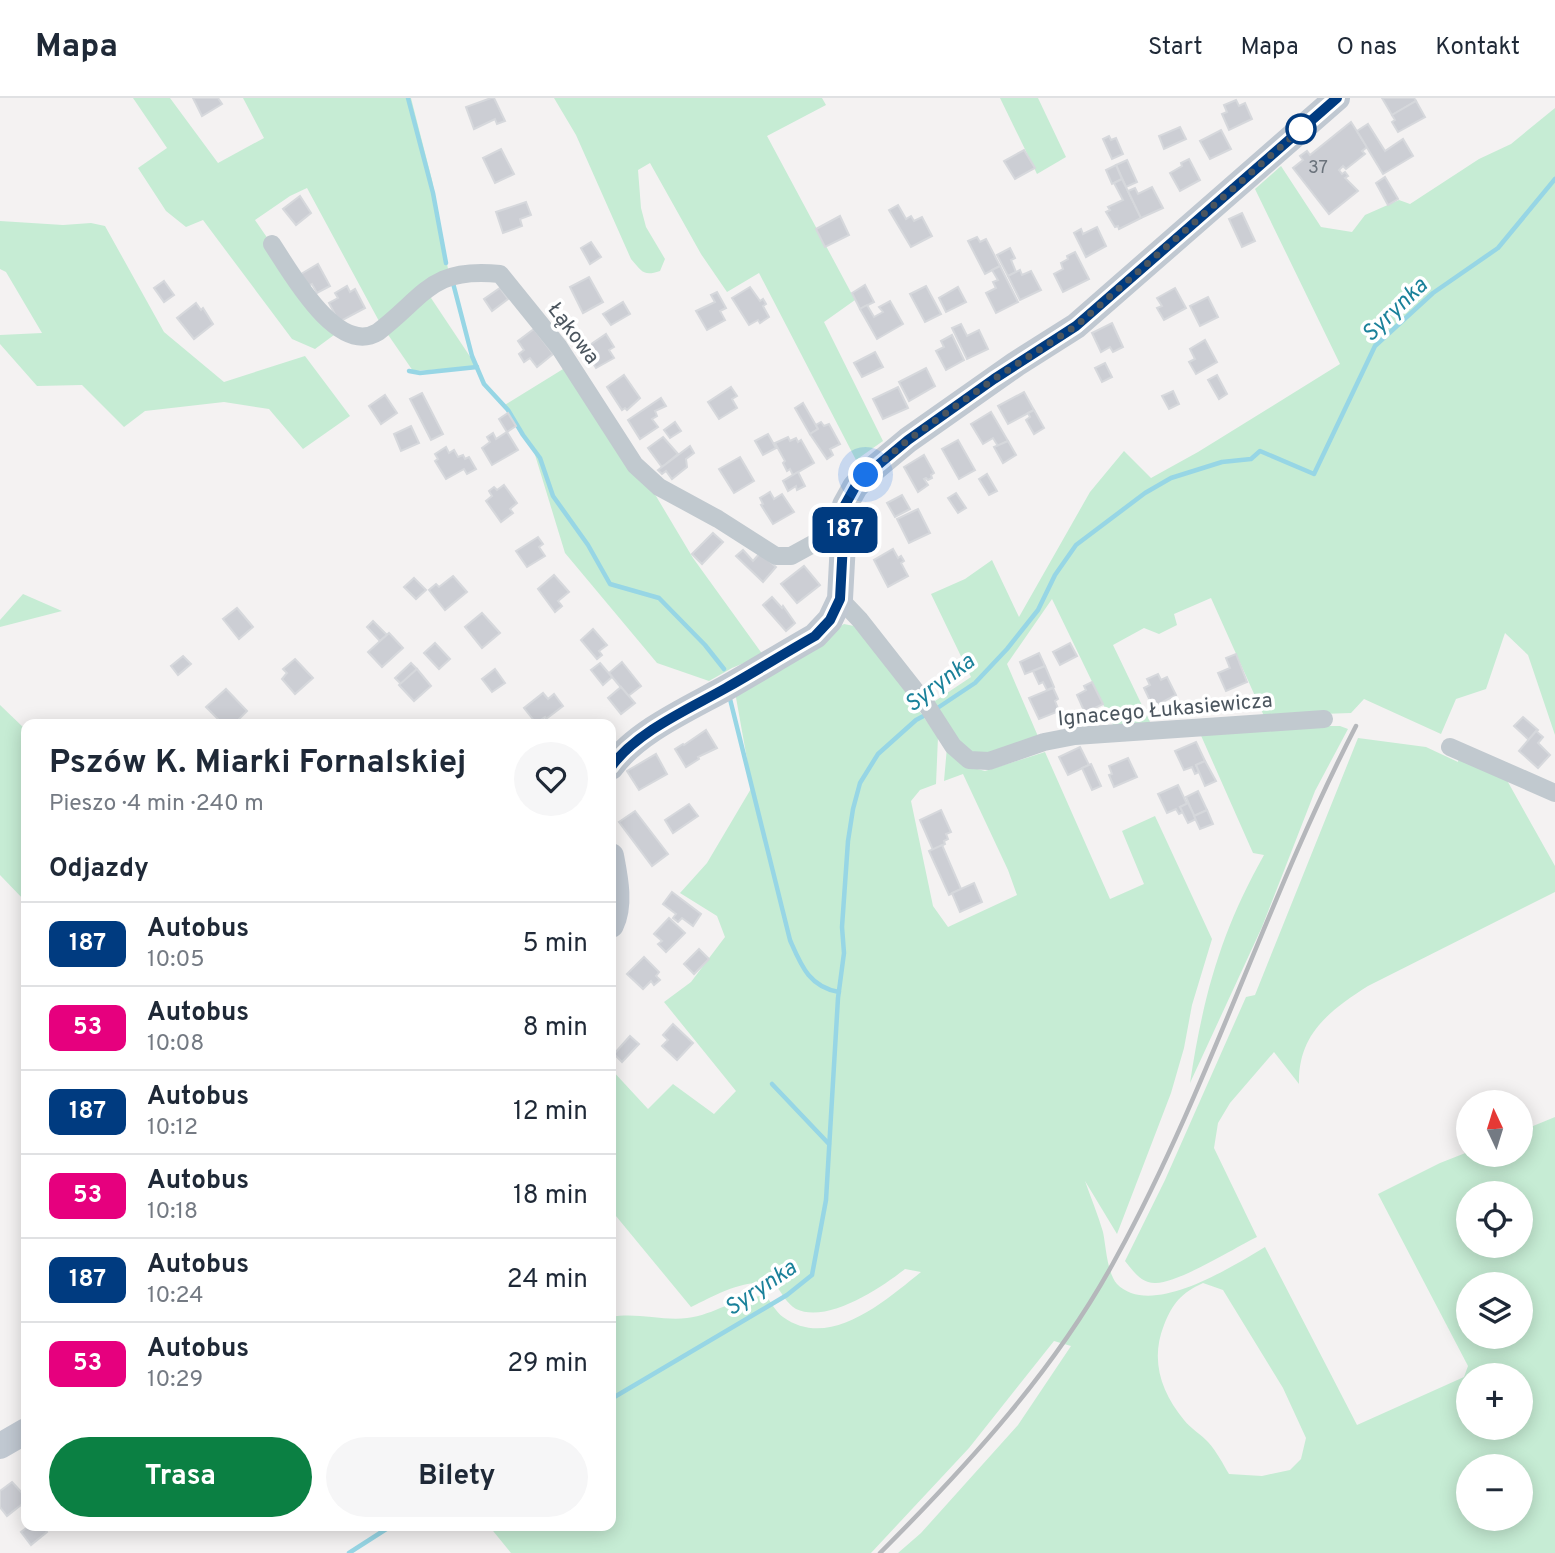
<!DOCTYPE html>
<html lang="pl">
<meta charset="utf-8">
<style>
body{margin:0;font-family:Overpass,sans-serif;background:#f6f6f7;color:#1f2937;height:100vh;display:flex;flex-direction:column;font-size:26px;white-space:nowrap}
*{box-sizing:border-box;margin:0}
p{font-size:23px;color:#747a83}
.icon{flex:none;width:38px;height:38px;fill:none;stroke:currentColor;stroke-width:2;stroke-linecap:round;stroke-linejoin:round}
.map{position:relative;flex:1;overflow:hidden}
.drawer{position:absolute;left:21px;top:621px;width:595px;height:812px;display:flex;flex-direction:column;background:#fff;border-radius:14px;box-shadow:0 4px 18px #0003}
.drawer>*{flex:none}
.badge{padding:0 14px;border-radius:10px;font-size:24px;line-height:46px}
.needle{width:46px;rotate:356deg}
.tools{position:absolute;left:1456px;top:992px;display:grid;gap:14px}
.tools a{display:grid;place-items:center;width:77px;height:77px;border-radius:50%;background:#fff;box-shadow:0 4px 18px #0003;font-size:35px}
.you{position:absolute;width:35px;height:35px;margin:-18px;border:5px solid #fff;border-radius:50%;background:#1a73e8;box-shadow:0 0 0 10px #1a73e833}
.map>.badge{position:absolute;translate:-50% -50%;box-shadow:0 0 0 4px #fff}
h2{padding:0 28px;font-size:26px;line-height:63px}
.round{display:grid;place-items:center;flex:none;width:74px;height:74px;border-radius:37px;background:#f6f6f7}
.overview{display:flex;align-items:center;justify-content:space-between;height:119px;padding:0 28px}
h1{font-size:33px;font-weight:700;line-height:52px}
.button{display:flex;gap:14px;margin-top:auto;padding:14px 28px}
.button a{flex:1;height:80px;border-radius:42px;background:#0b8043;color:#fff;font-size:28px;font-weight:700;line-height:80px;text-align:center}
.button a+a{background:#f6f6f7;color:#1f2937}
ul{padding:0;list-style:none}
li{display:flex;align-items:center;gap:21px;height:84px;padding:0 28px;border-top:2px solid #e0e1e3}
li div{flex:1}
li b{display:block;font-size:26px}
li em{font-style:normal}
li .badge{min-width:77px;font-weight:700;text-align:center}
header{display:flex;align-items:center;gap:42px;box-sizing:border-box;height:98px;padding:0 35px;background:#fff;border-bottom:2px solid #e0e1e3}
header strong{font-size:33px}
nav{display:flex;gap:38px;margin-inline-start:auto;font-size:24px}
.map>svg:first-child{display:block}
.green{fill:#c6ecd4;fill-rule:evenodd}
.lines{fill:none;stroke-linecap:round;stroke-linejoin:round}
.stream{stroke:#97d6e5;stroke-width:4.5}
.building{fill:#ccced4;stroke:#d6d8dc;stroke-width:2}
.street{stroke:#c1c9cf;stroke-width:18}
.secondary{stroke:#c0c8d1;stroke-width:26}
.rail{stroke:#b5b7bb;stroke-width:4.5}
.line-casing{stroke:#fff;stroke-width:16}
.line{stroke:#003b80;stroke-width:10}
.walk{stroke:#4b555e;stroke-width:7;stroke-dasharray:0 12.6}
.stop-dot{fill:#fff;stroke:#003b80;stroke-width:3.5}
.labels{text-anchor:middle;stroke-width:7;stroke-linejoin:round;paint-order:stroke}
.number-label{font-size:18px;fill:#6b737c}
.street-label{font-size:21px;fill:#4b555e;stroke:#fff}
.water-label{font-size:23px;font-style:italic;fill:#1a819a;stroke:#fff}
</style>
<header>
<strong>Mapa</strong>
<nav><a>Start</a><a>Mapa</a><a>O nas</a><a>Kontakt</a></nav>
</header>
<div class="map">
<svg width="1555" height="1455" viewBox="0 0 1555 1455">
<rect width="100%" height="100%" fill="#f4f2f2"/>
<g class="green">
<path d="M133 0H170L218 65 264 40 243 0H411L432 82 448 171 431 200 477 269 413 273 380 225 307 90 290 98 255 122 334 237 315 251 292 241 203 122 186 129 166 113 138 70 167 50Z"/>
<path d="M554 0H822L826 7 767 38 855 202 824 224 883 343 856 362 759 175 727 194 701 156 650 65 638 72 641 110 646 129 665 161 660 173C643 179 642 173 631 161L576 37Z"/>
<path d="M1000 0H1038L1066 59 1037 76Z"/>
<path d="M1555 10V637L1528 557 1505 535 1486 591 1456 601 1441 636 1364 601 1351 615 1264 618 1211 500 1174 516 1177 527 1159 536 1144 530 1113 547 1151 626 1114 629 1052 501 1007 566 1040 643C1020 648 984 664 965 650 954 642 940 617 932 605L971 579 931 496 965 481 992 462 1019 519 1090 394 1124 353 1151 380 1198 354 1340 266 1255 91 1281 68 1321 129 1352 134 1365 117 1399 102 1410 106 1479 61 1511 46Z"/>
<path d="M0 123 63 127 91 125 105 128 164 234 224 284 305 258 350 318 303 351 269 311 224 304 145 313 124 329 82 287 37 288 0 246V237L42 235 6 174 0 171Z"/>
<path d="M568 268 608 337 656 398 693 460 763 557 732 570 709 583 657 565 565 455 532 347 503 308Z"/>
<path d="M23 496 62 513 0 529V522Z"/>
<path d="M844 526 859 529 938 639 936 686 920 692 911 703 933 808 948 829 1017 797 1008 772 963 676 944 683 947 649 962 667 985 673 1045 654 1110 801 1144 786 1122 733 1155 718 1212 841 1192 907 1184 950 1171 995 1117 1136 1085 1083C1091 1100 1098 1117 1103 1134 1106 1148 1107 1175 1117 1186 1151 1221 1233 1168 1265 1149L1357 1327 1464 1279 1468 1268 1378 1096 1440 1065 1468 1054V1057H1521V1033L1555 1019V1455H898L921 1435 1018 1327 1071 1248 1054 1243 969 1350 871 1455H511L489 1428H611V1219C636 1214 662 1223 687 1220 715 1217 738 1197 766 1198 771 1204 776 1214 783 1219 830 1253 886 1202 921 1174L905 1171C881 1190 827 1226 796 1211 787 1206 781 1194 775 1186 744 1180 718 1196 691 1209L611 1112V971L648 1011 673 986 714 1016 736 993 664 904 691 884 725 839 717 818 680 795 707 765 752 689 735 594ZM1468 1096H1521V1148H1468ZM1203 1185 1223 1192 1283 1290 1306 1340 1301 1361 1290 1372 1262 1378 1229 1376C1223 1366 1217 1354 1208 1344 1201 1336 1191 1331 1184 1322 1161 1294 1150 1262 1164 1227 1173 1205 1181 1195 1203 1185ZM1468 1186H1521V1239H1468ZM1468 1278H1521V1330H1468ZM1468 1368H1521V1421H1468Z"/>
<path d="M0 607 26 632V804L0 777Z"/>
<path d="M1315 628H1340L1348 631 1315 693 1262 829 1190 985C1203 899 1221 833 1264 757L1253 755 1199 633Z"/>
<path d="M1358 640 1426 649 1458 664 1459 659 1504 677 1555 768V794L1368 888C1329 913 1298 936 1299 986L1274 954 1230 1005 1218 1025 1214 1050 1257 1139C1236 1149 1177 1186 1155 1185 1141 1185 1133 1173 1125 1163L1165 1082 1246 899 1255 897Z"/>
</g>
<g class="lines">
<g class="stream">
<path d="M408 0 433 95 446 165"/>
<path d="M453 185 472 258 484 286 508 312 523 337 540 360 553 398 588 447 610 486 659 500 705 547 724 571"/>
<path d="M409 273 420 275 477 269"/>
<path d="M730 601 790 842C801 867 809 889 839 894"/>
<path d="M936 611 975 585 1007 551 1038 512 1055 477 1076 447 1145 395 1171 380 1222 364 1251 361 1260 353 1314 376 1375 248 1433 195 1498 150 1555 81"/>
<path d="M772 986 829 1046"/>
<path d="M611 1301 787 1197 812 1177 826 1102 838 900 844 855 842 829 848 743 853 711 860 685 878 656 916 622 929 615"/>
<path d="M349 1455 391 1428"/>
</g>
</g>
<g class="building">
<path d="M193 0H218L222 6 202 18Z"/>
<path d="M491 0H494L505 23 497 26 495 21 474 31 466 9Z"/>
<path d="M1382 0H1414L1416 3 1392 17Z"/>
<path d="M1236 2 1239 8 1245 5 1252 21 1229 32 1222 16 1227 14 1224 7Z"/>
<path d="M1416 3 1425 19 1398 34 1392 24 1395 22 1392 17Z"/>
<path d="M1351 24 1367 49 1362 53 1365 56 1346 71 1343 68 1339 72 1342 76 1345 74 1348 78 1345 80 1358 93 1329 116 1293 70 1303 62 1300 58 1307 53 1310 57Z"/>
<path d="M1368 26 1385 53 1403 41 1413 58 1383 76 1357 33Z"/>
<path d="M1180 29 1186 41 1164 51 1159 38Z"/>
<path d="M1221 32 1231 51 1210 61 1200 43Z"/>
<path d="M1109 38 1111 42 1116 40 1123 56 1112 61 1103 41Z"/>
<path d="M501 51 514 76 495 85 483 60Z"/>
<path d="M1024 52 1035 70 1015 81 1004 63Z"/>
<path d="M1189 61 1200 82 1180 93 1170 75 1182 68 1181 65Z"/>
<path d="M1127 62 1137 84 1126 89 1116 67Z"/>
<path d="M1116 67 1122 81 1112 86 1106 72Z"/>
<path d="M1385 79 1398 101 1388 107 1376 85Z"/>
<path d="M1122 81 1141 120 1119 131 1118 128 1115 129 1106 114 1110 112 1108 109 1123 102 1114 85Z"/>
<path d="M1152 89 1163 110 1141 120 1128 93 1135 90 1138 96Z"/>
<path d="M300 98 311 115 296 127 283 111Z"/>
<path d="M526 104 531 117 520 121 522 128 503 135 496 114Z"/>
<path d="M898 107 906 121 911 118 914 123 922 119 932 138 911 149 889 112Z"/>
<path d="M1242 115 1255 143 1242 149 1229 121Z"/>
<path d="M840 118 849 137 825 149 816 131Z"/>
<path d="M1097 129 1106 148 1086 159 1074 135 1081 131 1083 136Z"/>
<path d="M977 139 980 144 986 141 1000 168 985 176 968 143Z"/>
<path d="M591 144 601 159 590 166 581 150Z"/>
<path d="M1010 150 1015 160 1011 162 1016 174 1008 178 997 157Z"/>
<path d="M1075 154 1089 181 1063 194 1054 176 1063 171 1061 165 1068 161 1067 158Z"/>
<path d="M318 166 330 188 317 195 312 186 308 188 301 176Z"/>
<path d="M1000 168 1018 204 996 215 986 195 996 190 993 184 998 182 992 172Z"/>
<path d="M1020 172 1022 177 1031 173 1041 192 1020 202 1008 178Z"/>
<path d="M589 179 603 204 583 215 570 189Z"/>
<path d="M164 183 174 197 164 204 154 190Z"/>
<path d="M865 187 874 204 860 211 852 195Z"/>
<path d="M347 188 350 194 355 191 365 210 339 224 329 205 338 200 335 195Z"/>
<path d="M926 188 941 216 925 224 910 196Z"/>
<path d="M750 189 760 203 763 201 766 206 763 208 769 219 760 225 758 222 749 227 732 200Z"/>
<path d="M958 189 966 204 946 214 939 200Z"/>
<path d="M500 190 508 201 492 213 484 201Z"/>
<path d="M1175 190 1186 210 1164 222 1157 210 1162 208 1157 200Z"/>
<path d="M717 194 726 210 720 213 725 222 707 232 696 213 715 204 711 197Z"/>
<path d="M1208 199 1218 219 1200 228 1190 208Z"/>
<path d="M890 203 903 226 877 241 860 211 867 207 874 219 883 214 879 209Z"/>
<path d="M623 204 630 216 611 227 603 216Z"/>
<path d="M196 205 201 212 203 210 213 226 194 241 177 220Z"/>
<path d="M1112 225 1123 249 1113 254 1110 249 1101 254 1092 235Z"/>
<path d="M961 226 967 238 979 232 988 251 967 261 952 230Z"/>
<path d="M534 231 553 256 537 269 530 260 524 264 519 256 524 252 518 243Z"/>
<path d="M606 236 614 249 609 252 614 260 596 270 584 251Z"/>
<path d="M952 237 964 262 946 272 936 253 944 249 941 243Z"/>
<path d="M1205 242 1217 264 1196 276 1189 264 1195 261 1190 251Z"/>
<path d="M875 254 883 269 862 279 854 265Z"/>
<path d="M1105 265 1112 279 1102 284 1095 270Z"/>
<path d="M926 270 935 288 909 303 899 284Z"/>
<path d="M624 277 640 300 627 312 625 310 622 312 607 289Z"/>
<path d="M1217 277 1227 296 1219 301 1208 282Z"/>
<path d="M731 289 737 298 732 301 737 310 719 321 708 304Z"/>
<path d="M898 289 908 310 883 321 873 301Z"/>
<path d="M1173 293 1179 306 1169 311 1162 298Z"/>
<path d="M1024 294 1034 312 1008 326 998 308Z"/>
<path d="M422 295 443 336 431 342 410 301Z"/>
<path d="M385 297 397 315 381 326 369 308Z"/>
<path d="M661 300 666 308 655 313 657 318 652 321 658 329 640 341 628 322Z"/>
<path d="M803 305 818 331 810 336 795 310Z"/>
<path d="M1034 312 1044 330 1034 336 1026 322 1030 319 1028 315Z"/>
<path d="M991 314 1008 343 998 348 993 340 983 346 971 326Z"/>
<path d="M508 315 516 328 507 334 499 321Z"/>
<path d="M675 324 681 333 670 340 664 332Z"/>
<path d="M821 324 824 328 829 326 840 346 830 351 833 357 827 361 810 336 818 331 816 327Z"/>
<path d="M411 328 419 345 401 353 394 336Z"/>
<path d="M507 334 518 352 492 367 482 350 490 344 487 339 493 335 496 341Z"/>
<path d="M768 336 776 350 763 357 755 343Z"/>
<path d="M663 339 678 356 662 369 648 350Z"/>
<path d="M788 339 790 343 796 340 798 344 801 342 814 365 793 377 790 371 787 373 783 365 785 363 775 345Z"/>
<path d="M958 342 975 372 959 381 942 351Z"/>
<path d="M1008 343 1016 357 1003 365 994 349Z"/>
<path d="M690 348 694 355 686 361 687 369 672 381 666 373 662 376 658 372Z"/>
<path d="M446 349 449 355 454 352 458 359 463 357 465 361 469 359 476 371 467 376 464 371 446 381 435 363 438 361 435 356Z"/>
<path d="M924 357 934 375 931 377 932 380 928 382 926 380 924 381 928 387 918 394 904 369Z"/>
<path d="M740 359 754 383 734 395 719 371Z"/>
<path d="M798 374 805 388 797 392 796 388 788 393 783 383Z"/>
<path d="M987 376 997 393 989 397 979 381Z"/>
<path d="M504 387 517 405 510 411 513 415 501 424 486 403 492 398 489 393 494 389 497 392Z"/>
<path d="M770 394 774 401 782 396 794 414 773 426 761 407 763 406 760 400Z"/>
<path d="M956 395 966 410 958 415 948 400Z"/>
<path d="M902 397 910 411 895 419 887 405Z"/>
<path d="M918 411 930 435 909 445 897 421Z"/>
<path d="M713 435 723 444 702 466 692 456Z"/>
<path d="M538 439 543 446 539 449 545 458 527 469 516 453Z"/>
<path d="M893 451 898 460 901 458 904 463 901 465 908 478 888 489 874 462Z"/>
<path d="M743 452 753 463 760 455 776 469 763 484 736 458Z"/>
<path d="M804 468 820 487 797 505 781 486Z"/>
<path d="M554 477 569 494 558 503 562 508 555 514 538 491Z"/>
<path d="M453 478 467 494 445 512 429 492 436 486 439 489Z"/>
<path d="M414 480 426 492 416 501 404 489Z"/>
<path d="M772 499 782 510 783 508 795 525 786 533 763 507Z"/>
<path d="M237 510 253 529 239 541 223 521Z"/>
<path d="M482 515 500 535 482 550 465 529Z"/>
<path d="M373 523 387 537 380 543 367 529Z"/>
<path d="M593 531 607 547 599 553 602 557 597 561 581 542Z"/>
<path d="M389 535 403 550 382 569 368 554Z"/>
<path d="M435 545 450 561 439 571 424 555Z"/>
<path d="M1070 545 1077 558 1060 567 1053 554Z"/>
<path d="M1039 555 1045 568 1025 576 1020 564Z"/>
<path d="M1236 556 1247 584 1226 593 1218 575 1230 570 1226 560Z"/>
<path d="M183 558 191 566 178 577 171 568Z"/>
<path d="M295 561 313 580 295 596 282 581 287 575 283 571Z"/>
<path d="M622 564 641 588 628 598 609 575Z"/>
<path d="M411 565 417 571 401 586 395 580Z"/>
<path d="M600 565 612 579 603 587 591 572Z"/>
<path d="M1045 568 1054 589 1047 592 1043 584 1039 586 1033 573Z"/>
<path d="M417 571 431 588 414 603 399 587Z"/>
<path d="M495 571 505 585 492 594 482 581Z"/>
<path d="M1158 576 1161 582 1167 579 1176 597 1153 609 1144 590 1150 587 1147 581Z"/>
<path d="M1092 584 1103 606 1085 615 1077 597 1086 592 1084 588Z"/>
<path d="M621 589 635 605 621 616 608 600Z"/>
<path d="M1053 590 1058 601 1055 603 1059 613 1039 621 1029 600Z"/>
<path d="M226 591 247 613 234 626H223L206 609Z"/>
<path d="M543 595 548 601 554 596 563 608 546 621 545 619 536 625 524 610Z"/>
<path d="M1523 619 1538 632 1529 642 1514 628Z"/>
<path d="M706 632 717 650 698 659 699 661 686 669 675 651 683 646 684 647Z"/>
<path d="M1536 633 1543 639 1538 645 1550 657 1538 670 1519 653Z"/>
<path d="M1196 644 1205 663 1196 667 1199 674 1195 676 1192 669 1184 672 1175 653Z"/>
<path d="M1080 649 1089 667 1068 677 1059 659Z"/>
<path d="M656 656 667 676 639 692 627 673Z"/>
<path d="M1128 660 1137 679 1114 689 1109 677 1112 676 1109 668Z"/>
<path d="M1205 663 1216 683 1205 688 1196 667Z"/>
<path d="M1091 666 1101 688 1092 692 1082 670Z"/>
<path d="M1178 687 1187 706 1180 709 1183 714 1179 716 1176 711 1167 715 1158 696Z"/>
<path d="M1198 693 1207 712 1194 718 1186 699Z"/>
<path d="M1188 705 1196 721 1188 725 1180 709Z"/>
<path d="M689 706 698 718 673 735 665 722Z"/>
<path d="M941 712 951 734 946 736 948 741 944 743 945 746 933 752 920 722Z"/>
<path d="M1207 712 1213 726 1200 731 1194 718Z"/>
<path d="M635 713 668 756 652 768 619 724Z"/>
<path d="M942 747 961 791 949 797 929 753Z"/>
<path d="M974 785 982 804 960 814 952 795Z"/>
<path d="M672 794 701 816 693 828 682 820 678 824 673 820 676 816 663 806Z"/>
<path d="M669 820 685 835 666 854 658 846 662 843 654 836Z"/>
<path d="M699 851 709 861 694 876 684 866Z"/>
<path d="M644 859 659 874 656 878 660 882 654 887 651 883 643 891 627 876Z"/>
<path d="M673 926 693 945 677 962 662 948 668 942 663 937Z"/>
<path d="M630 938 639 946 622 964 614 956Z"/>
<path d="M12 1384 23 1396 26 1393V1403L7 1418 0 1409V1393Z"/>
<path d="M29 1428H43L47 1434 31 1447 21 1434Z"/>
</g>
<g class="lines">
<g class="street">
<path d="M272 146C290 173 337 259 378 234 426 197 431 169 500 176L559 249 635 367 659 389 718 421 776 458H791L822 441 844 442"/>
<path d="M840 501 860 522 926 606 953 648 969 662 989 663 1044 644 1075 638 1324 621"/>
<path d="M1450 649 1555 695"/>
</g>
<g class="secondary">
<path d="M611 669C636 634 688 611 726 590 756 573 785 555 815 538L830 522 840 501 845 407 855 389 866 377 908 342 1016 266 1076 228 1337 0"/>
<path d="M611 758C615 779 621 807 611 827"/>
<path d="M0 1348 26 1333"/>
</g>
<path class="rail" d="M880 1455C969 1366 1057 1270 1117 1158 1210 988 1267 800 1356 628"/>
</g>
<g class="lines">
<g class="line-casing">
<path id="line" d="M611 669C636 634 689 611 726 590 756 573 785 555 815 538L830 522 840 501 845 407 855 389 866 377 908 342 994 281 1076 228 1337 0"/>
</g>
<use href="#line" class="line"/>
<path class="walk" d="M866 377 908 342 994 281 1076 228 1301 31"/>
</g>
<circle class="stop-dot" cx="1301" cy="31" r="14"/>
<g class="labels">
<g class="number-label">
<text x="1318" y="75">37</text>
</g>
<g class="street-label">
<text transform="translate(574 235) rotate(53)" y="7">Łąkowa</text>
<text transform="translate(1165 611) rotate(-5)" y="7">Ignacego Łukasiewicza</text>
</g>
<g class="water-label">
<text transform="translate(1394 211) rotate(-44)" y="8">Syrynka</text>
<text transform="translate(939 584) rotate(-37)" y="8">Syrynka</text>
<text transform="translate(760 1189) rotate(-34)" y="8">Syrynka</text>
</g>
</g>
</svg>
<div class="tools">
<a><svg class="needle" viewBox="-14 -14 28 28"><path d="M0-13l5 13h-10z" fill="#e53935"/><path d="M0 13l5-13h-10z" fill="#747a83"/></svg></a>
<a><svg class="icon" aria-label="locate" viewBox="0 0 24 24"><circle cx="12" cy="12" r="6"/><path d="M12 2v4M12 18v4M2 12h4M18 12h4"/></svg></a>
<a><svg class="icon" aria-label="layers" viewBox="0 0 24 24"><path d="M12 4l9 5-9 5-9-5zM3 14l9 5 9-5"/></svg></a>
<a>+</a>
<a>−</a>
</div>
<div class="you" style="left:866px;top:377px"></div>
<b class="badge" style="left:845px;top:432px;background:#003b80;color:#fff">187</b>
<section class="drawer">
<div class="overview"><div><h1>Pszów K. Miarki Fornalskiej</h1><p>Pieszo · 4 min · 240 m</p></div><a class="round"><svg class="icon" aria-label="heart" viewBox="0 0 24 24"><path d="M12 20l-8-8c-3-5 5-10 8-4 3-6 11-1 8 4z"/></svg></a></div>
<h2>Odjazdy</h2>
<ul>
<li><span class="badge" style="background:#003b80;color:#fff">187</span><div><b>Autobus</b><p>10:05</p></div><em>5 min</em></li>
<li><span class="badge" style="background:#e6007e;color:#fff">53</span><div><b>Autobus</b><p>10:08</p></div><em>8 min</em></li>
<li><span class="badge" style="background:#003b80;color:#fff">187</span><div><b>Autobus</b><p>10:12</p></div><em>12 min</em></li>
<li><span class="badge" style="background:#e6007e;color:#fff">53</span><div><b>Autobus</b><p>10:18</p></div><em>18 min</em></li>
<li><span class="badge" style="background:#003b80;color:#fff">187</span><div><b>Autobus</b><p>10:24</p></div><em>24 min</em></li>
<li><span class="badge" style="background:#e6007e;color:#fff">53</span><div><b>Autobus</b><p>10:29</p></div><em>29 min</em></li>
</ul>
<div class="button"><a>Trasa</a><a>Bilety</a></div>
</section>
</div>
